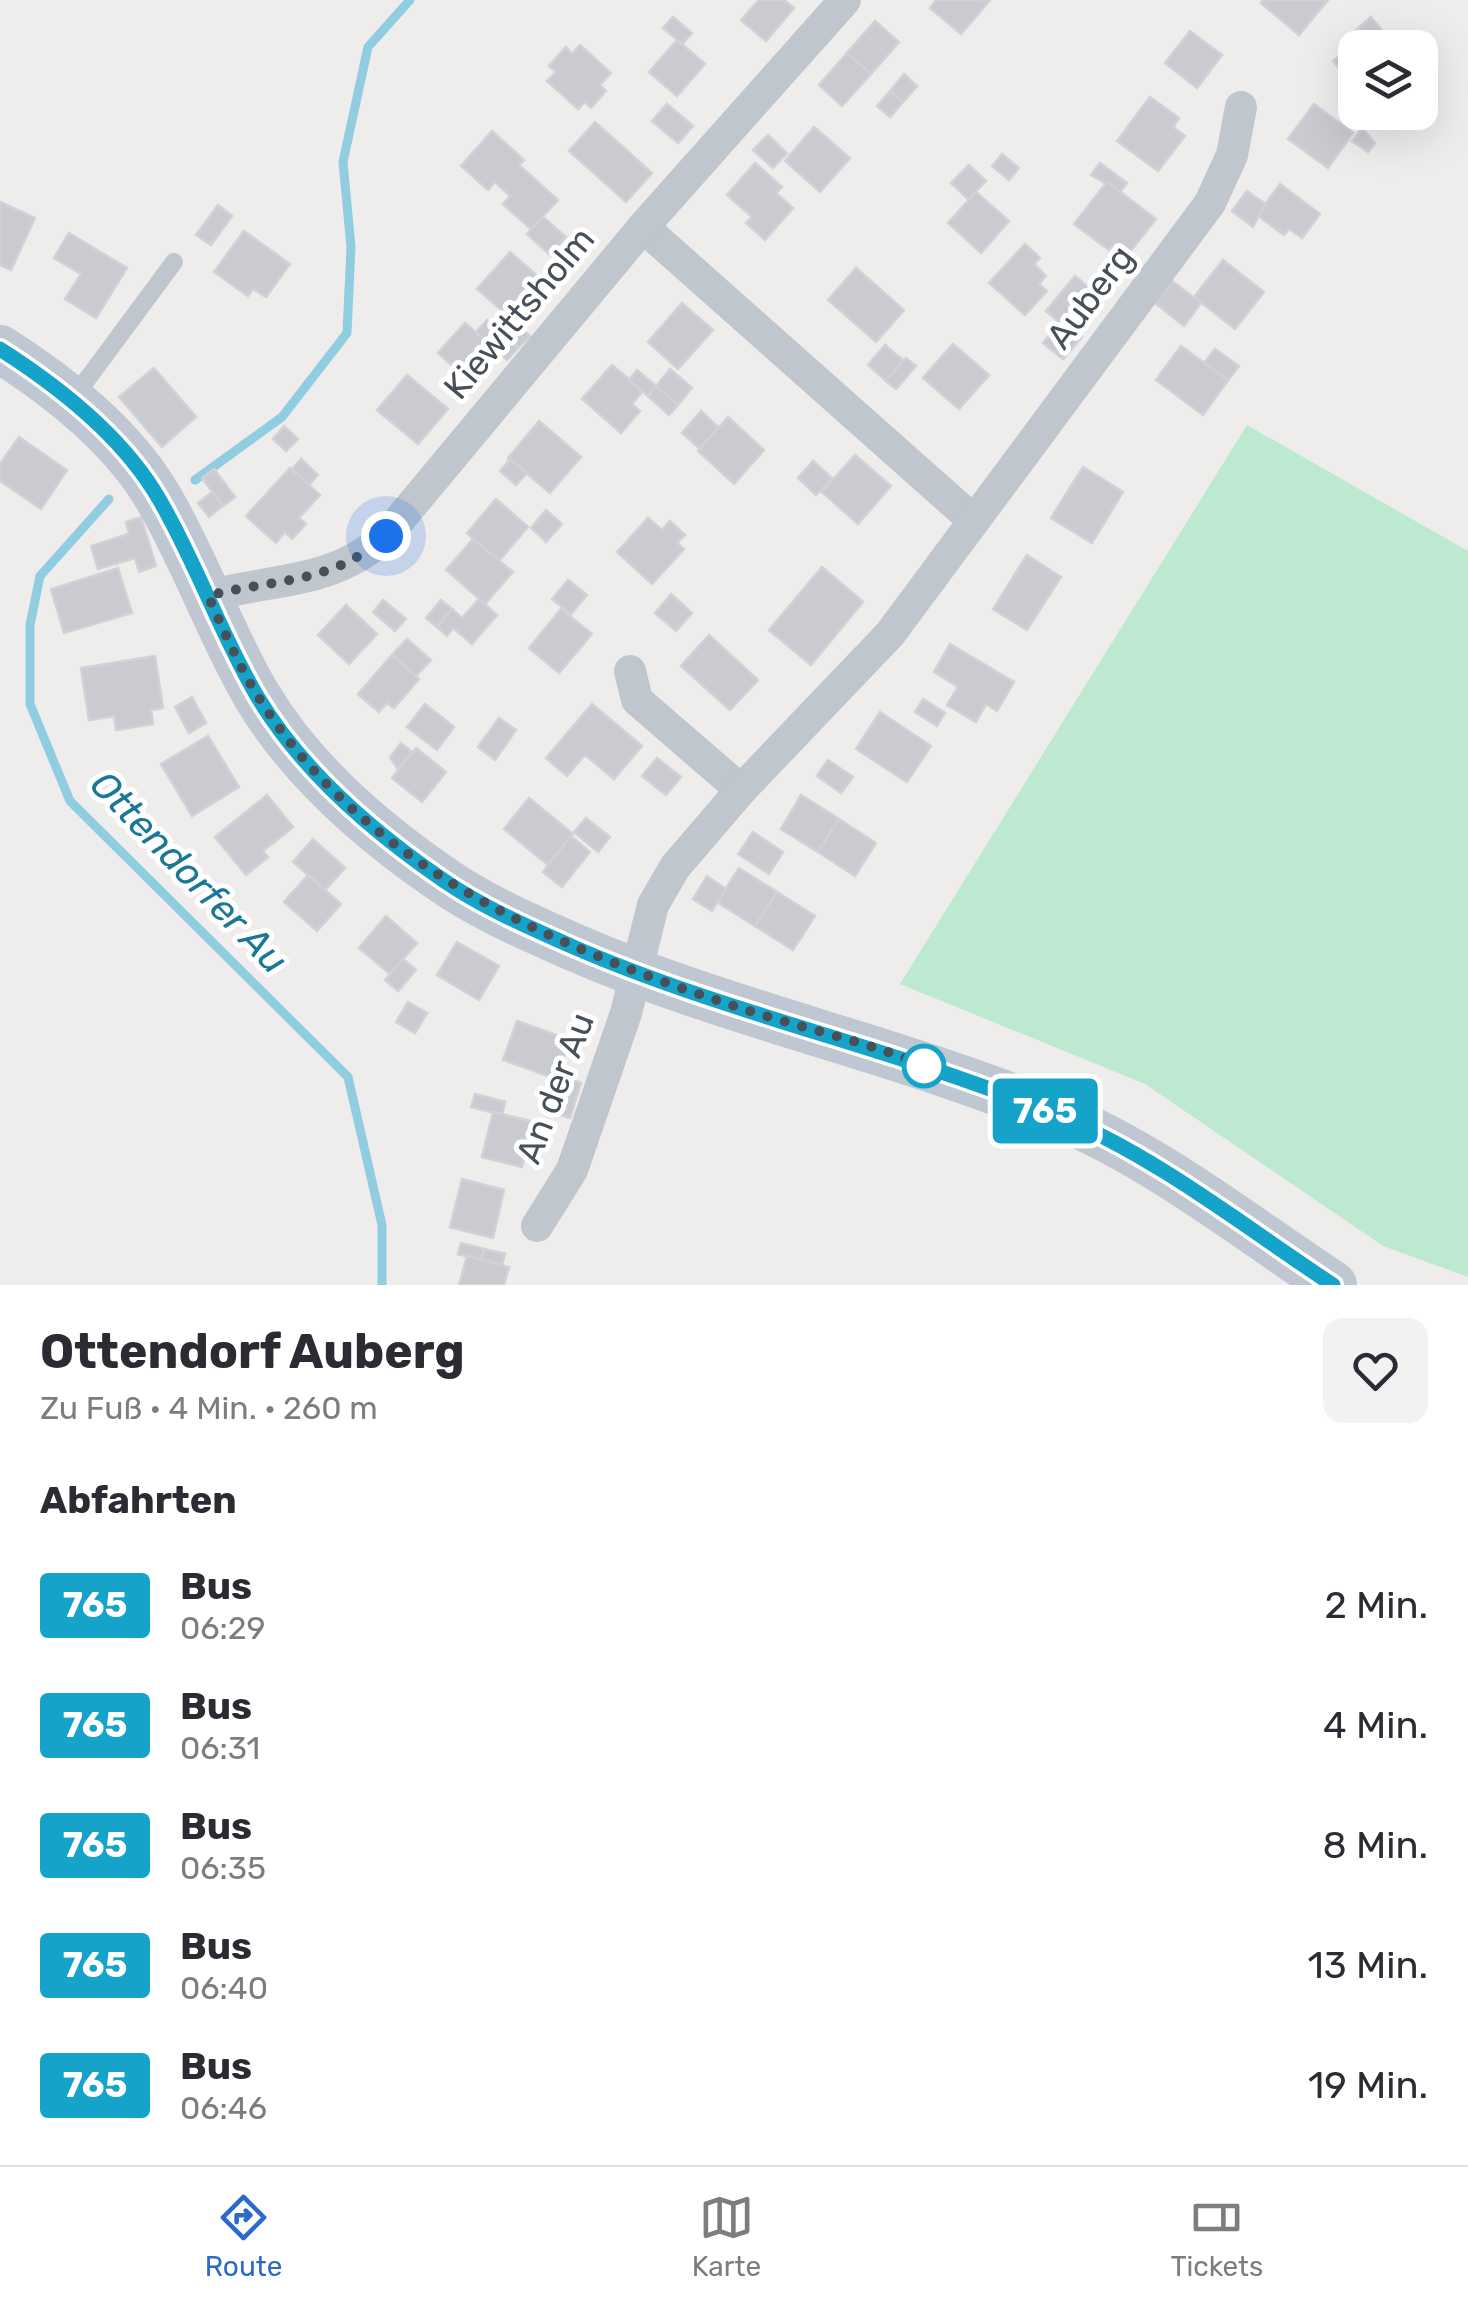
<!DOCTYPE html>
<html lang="de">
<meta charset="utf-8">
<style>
body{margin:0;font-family:Rubik,sans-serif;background:#f2f2f3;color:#2b2b33;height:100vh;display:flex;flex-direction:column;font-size:38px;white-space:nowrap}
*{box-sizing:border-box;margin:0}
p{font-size:32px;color:#7c7c81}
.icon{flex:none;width:55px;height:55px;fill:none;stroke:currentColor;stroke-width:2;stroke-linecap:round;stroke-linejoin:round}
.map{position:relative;height:1285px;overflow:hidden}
.sheet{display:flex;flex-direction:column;background:#fff;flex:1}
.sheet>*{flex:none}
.badge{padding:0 20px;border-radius:8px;font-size:35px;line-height:65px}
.controls{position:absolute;left:1338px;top:30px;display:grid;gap:20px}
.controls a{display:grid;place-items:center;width:100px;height:100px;border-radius:20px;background:#fff;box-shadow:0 10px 40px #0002;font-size:50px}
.you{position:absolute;width:50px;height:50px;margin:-25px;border:8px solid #fff;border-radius:50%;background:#1a73e8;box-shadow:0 0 0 15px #1a73e833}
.map>.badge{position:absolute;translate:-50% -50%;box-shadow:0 0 0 5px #fff}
h2{padding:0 40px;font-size:38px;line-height:90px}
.round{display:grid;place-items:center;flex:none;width:105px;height:105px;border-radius:20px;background:#f2f2f3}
.overview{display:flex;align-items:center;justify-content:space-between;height:170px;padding:0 40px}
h1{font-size:48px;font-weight:700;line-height:75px}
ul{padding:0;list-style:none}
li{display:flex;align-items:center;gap:30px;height:120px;padding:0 40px}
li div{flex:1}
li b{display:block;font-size:38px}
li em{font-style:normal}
li .badge{min-width:110px;font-weight:700;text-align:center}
.tab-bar{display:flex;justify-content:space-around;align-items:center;height:140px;border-top:2px solid #e1e1e2;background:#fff;font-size:28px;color:#7c7c81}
.tab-bar a{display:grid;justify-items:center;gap:5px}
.tab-bar .current{color:#2b69ca}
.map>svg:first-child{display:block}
.green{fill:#bee9d1}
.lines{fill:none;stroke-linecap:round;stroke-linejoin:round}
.stream{stroke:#90cde1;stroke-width:9}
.building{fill:#cacbd1;stroke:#d1d2d7;stroke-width:2.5}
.lane{stroke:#bfc6cd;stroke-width:18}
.street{stroke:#bfc6cd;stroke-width:32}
.secondary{stroke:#bfc7d2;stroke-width:48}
.line-casing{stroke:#fff;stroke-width:22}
.line{stroke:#15a3c9;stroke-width:15}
.walk{stroke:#474f58;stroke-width:10;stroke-dasharray:0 18}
.stop-dot{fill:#fff;stroke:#15a3c9;stroke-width:5}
.labels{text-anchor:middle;stroke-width:10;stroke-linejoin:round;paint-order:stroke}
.street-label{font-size:35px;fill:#474f58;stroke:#fff}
.water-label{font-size:38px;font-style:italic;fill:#1b7797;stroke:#fff}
</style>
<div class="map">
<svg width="1468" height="1285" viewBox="0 0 1468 1285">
<rect width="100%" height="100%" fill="#efecec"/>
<path class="green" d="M1247 425 1468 551V1277L1383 1246 1145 1084 900 984Z"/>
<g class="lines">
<g class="stream">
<path d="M195 480 282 417 347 333 351 247 343 162 368 47 410 0"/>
<path d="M109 499 40 576 30 625V704L70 801 348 1077 382 1225V1285"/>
</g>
</g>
<g class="building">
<path d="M759 0H784L794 8 766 41 741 20Z"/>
<path d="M936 0H990L961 34 930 8Z"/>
<path d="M1263 0H1328L1299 35 1261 3Z"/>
<path d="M673 17 692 33 682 44 663 28Z"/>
<path d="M1371 17 1385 34 1376 42 1369 33 1361 39 1355 31Z"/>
<path d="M875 21 899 42 871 74 847 53Z"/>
<path d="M1190 31 1222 55 1197 88 1165 63Z"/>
<path d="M1369 33 1381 48H1355V89L1333 61Z"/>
<path d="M677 40 705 64 677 96 649 72Z"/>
<path d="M580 45 611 73 600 85 606 91 591 108 585 102 578 109 547 81 556 72 549 66 566 47 572 54Z"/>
<path d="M847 53 871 74 842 106 819 85Z"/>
<path d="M904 74 917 86 903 102 890 91Z"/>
<path d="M890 91 903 102 890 117 877 106Z"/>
<path d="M1150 97 1179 118 1173 127 1185 136 1158 171 1117 141Z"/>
<path d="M667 104 693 126 678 143 652 121Z"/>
<path d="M1314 104 1353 133 1328 168 1288 139Z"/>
<path d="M595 122 652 173 626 202 569 151Z"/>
<path d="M814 127 850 158 820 192 785 161Z"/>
<path d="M1362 128 1375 143 1368 152 1352 141Z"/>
<path d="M492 131 524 160 519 165 558 200 531 229 503 204 510 196 495 182 488 190 461 166Z"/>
<path d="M768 135 787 153 773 168 753 150Z"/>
<path d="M1002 154 1019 168 1009 180 992 166Z"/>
<path d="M755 163 782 187 776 193 793 208 765 240 746 223 752 217 727 195Z"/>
<path d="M1100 163 1127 183 1120 192 1091 175Z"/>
<path d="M969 165 986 181 968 199 951 183Z"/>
<path d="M1107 182 1156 219 1129 253 1115 242 1109 250 1074 224Z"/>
<path d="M1280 184 1320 214 1302 238 1289 229 1284 235 1257 215Z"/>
<path d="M1247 191 1265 204 1253 227 1232 211Z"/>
<path d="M976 192 1009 221 981 253 948 223Z"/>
<path d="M0 202 35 218 11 270 0 265Z"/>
<path d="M218 205 232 216 211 245 196 235Z"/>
<path d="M543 217 566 237 550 255 527 234Z"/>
<path d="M244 231 290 264 266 297 253 289 248 296 214 272Z"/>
<path d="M69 233 127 268 96 318 65 299 81 274 54 258Z"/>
<path d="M1025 244 1040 258 1034 264 1046 276 1039 284 1047 291 1025 315 989 283Z"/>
<path d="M510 252 541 279 508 316 477 289Z"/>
<path d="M1223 260 1264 292 1235 329 1194 297Z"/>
<path d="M856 268 904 310 876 342 828 300Z"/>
<path d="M1075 276 1103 299 1073 334 1046 311Z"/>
<path d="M1172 281 1201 303 1184 326 1155 303Z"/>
<path d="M682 303 713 330 678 369 648 342Z"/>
<path d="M504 313 530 336 518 348 493 325Z"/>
<path d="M487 320 518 348 507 360 476 332Z"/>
<path d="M465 323 495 349 468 380 438 353Z"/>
<path d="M1060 323 1082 337 1063 359 1043 343Z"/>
<path d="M953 344 989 375 959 409 923 378Z"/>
<path d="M885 345 904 361 886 381 868 365Z"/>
<path d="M1181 346 1228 380 1203 415 1156 380Z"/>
<path d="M1215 349 1239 366 1228 380 1204 363Z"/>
<path d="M906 358 916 366 896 389 886 381Z"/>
<path d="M612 365 643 391 632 404 640 411 621 433 582 399Z"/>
<path d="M154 368 196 417 162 447 119 397Z"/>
<path d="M670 369 692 388 678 405 656 386Z"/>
<path d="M637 370 656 386 648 396 629 380Z"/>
<path d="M407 375 448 409 418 444 377 410Z"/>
<path d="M656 386 678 405 669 415 648 396Z"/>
<path d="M701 411 719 428 700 449 682 433Z"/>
<path d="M728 417 764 450 734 484 698 451Z"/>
<path d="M539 421 581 457 550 493 508 458Z"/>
<path d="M284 426 298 439 286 451 273 439Z"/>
<path d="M19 437 67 470 41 509 0 481V464Z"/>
<path d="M855 455 891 486 858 524 822 492Z"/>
<path d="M301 459 318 475 309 485 292 469Z"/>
<path d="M510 459 527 473 516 485 500 471Z"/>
<path d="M813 461 832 478 816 495 798 478Z"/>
<path d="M1083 467 1123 492 1092 543 1051 518Z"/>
<path d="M290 468 320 495 299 518 306 524 292 539 285 532 276 543 246 516Z"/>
<path d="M214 469 235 497 223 506 202 478Z"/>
<path d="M212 492 223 506 209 517 198 503Z"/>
<path d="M496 499 528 527 499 561 467 533Z"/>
<path d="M546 510 562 524 546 542 531 528Z"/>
<path d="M141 517 156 566 139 572 135 558 98 569 91 546 129 534 126 522Z"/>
<path d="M648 518 662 530 670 521 685 535 677 543 684 549 652 584 617 552Z"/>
<path d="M473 539 513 572 485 604 446 570Z"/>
<path d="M1027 555 1061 577 1027 630 993 609Z"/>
<path d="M822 567 863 602 811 665 769 630Z"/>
<path d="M118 568 132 613 64 633 51 589Z"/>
<path d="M568 580 587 595 571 614 552 599Z"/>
<path d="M671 594 692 613 676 631 655 613Z"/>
<path d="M479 599 497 615 472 644 453 628 447 636 437 627 452 609 462 618Z"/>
<path d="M383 600 406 619 395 631 373 612Z"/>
<path d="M441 600 452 609 437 627 426 618Z"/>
<path d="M346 605 377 634 349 664 318 635Z"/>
<path d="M561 609 592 634 559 673 529 648Z"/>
<path d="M709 635 758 680 730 710 681 666Z"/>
<path d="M407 639 431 660 416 676 392 655Z"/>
<path d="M950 644 1014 682 997 711 986 704 976 722 947 705 958 687 934 672Z"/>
<path d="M392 655 419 679 394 708 387 703 379 712 358 694Z"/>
<path d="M155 656 163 708 151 710 153 724 116 730 114 716 89 720 81 668Z"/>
<path d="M192 697 206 723 189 733 175 707Z"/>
<path d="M923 699 945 713 937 726 915 712Z"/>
<path d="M425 704 454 727 437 750 407 727Z"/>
<path d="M592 704 642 746 614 779 585 755 567 776 546 758Z"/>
<path d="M880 712 931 746 907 782 856 749Z"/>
<path d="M499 718 516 730 495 760 478 747Z"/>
<path d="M208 736 239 787 192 816 161 764Z"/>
<path d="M401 743 412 752 398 769 390 757Z"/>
<path d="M416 748 446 772 422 802 392 778Z"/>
<path d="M657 758 681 777 666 795 642 776Z"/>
<path d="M828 760 853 777 841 793 817 776Z"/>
<path d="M267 795 293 827 263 851 268 857 246 875 215 837Z"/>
<path d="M801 795 839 819 818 852 781 829Z"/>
<path d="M529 798 573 834 548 865 504 829Z"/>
<path d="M586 818 610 837 598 852 574 832Z"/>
<path d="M839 819 876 843 855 876 818 852Z"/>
<path d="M753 832 783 852 769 874 738 854Z"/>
<path d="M571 836 590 852 562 887 543 872Z"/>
<path d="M313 839 345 868 325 890 293 862Z"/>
<path d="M739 868 777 892 755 926 717 902Z"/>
<path d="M308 875 341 904 317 931 284 902Z"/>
<path d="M707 876 726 889 712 911 693 899Z"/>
<path d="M777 892 815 916 793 950 755 926Z"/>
<path d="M386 916 417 943 390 974 359 948Z"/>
<path d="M457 942 499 966 479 1000 437 975Z"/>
<path d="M403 959 416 970 398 991 385 980Z"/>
<path d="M408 1002 427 1013 415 1033 396 1022Z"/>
<path d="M517 1021 570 1040 556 1079 503 1060Z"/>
<path d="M564 1077 581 1083 570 1118 553 1113Z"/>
<path d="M475 1094 505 1102 502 1115 471 1107Z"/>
<path d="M493 1112 534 1122 522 1167 482 1157Z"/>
<path d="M462 1179 504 1190 493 1238 450 1227Z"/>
<path d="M461 1243 484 1249 481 1260 458 1254Z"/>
<path d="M484 1249 505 1254 502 1265 481 1260Z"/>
<path d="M467 1256 509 1267 504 1285H459Z"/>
</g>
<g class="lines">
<path class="lane" d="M74 397 174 262"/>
<g class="street">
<path d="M643 227 973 520"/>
<path d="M208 596C274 578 332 585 386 536L643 227 845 0"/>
<path d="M630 671 637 700 741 790"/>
<path d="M537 1226 572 1170 626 1013 653 905 675 867 741 790 890 634 1210 203 1232 155 1241 107"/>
</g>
<path class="secondary" d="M0 349C59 386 124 438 159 499 196 562 220 633 257 696 301 770 373 832 443 880 482 907 528 927 571 946 729 1015 900 1049 1059 1116 1157 1157 1245 1227 1333 1285"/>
</g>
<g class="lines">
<g class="line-casing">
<path id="line" d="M0 349C58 386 124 438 159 499 196 562 220 633 257 696 301 770 373 832 443 880 482 907 528 927 571 946 729 1015 900 1049 1059 1116 1157 1157 1245 1227 1333 1285"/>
</g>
<use href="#line" class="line"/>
<path class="walk" d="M386 536C331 585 275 578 208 596 224 630 239 667 259 698 366 869 557 948 740 1008 798 1027 875 1044 924 1066"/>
</g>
<circle class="stop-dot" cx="924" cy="1066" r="20"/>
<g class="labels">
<g class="street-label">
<text transform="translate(1090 297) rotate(-53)" y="12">Auberg</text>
<text transform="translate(519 313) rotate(-50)" y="12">Kiewittsholm</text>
<text transform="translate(555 1088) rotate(-69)" y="12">An der Au</text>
</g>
<g class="water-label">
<text transform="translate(189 872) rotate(46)" y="13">Ottendorfer Au</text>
</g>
</g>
</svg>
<div class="controls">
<a><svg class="icon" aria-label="layers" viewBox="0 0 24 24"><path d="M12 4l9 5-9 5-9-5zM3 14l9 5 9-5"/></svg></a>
</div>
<div class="you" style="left:386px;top:536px"></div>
<b class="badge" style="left:1045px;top:1111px;background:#15a3c9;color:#fff">765</b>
</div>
<section class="sheet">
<div class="overview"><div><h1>Ottendorf Auberg</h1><p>Zu Fuß · 4 Min. · 260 m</p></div><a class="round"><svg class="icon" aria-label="heart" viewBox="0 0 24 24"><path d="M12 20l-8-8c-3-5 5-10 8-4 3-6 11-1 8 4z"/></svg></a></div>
<h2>Abfahrten</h2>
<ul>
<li><span class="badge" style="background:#15a3c9;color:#fff">765</span><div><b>Bus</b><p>06:29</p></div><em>2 Min.</em></li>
<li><span class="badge" style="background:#15a3c9;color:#fff">765</span><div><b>Bus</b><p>06:31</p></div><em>4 Min.</em></li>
<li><span class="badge" style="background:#15a3c9;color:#fff">765</span><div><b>Bus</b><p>06:35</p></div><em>8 Min.</em></li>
<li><span class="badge" style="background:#15a3c9;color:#fff">765</span><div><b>Bus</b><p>06:40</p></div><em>13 Min.</em></li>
<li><span class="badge" style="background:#15a3c9;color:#fff">765</span><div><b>Bus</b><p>06:46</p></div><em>19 Min.</em></li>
</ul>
</section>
<nav class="tab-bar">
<a class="current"><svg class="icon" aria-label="directions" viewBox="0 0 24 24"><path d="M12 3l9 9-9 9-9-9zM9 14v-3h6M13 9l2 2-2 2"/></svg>Route</a>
<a><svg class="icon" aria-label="map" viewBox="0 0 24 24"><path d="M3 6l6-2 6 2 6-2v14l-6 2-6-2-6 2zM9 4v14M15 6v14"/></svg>Karte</a>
<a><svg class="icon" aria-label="tickets" viewBox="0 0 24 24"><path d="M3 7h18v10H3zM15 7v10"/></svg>Tickets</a>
</nav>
